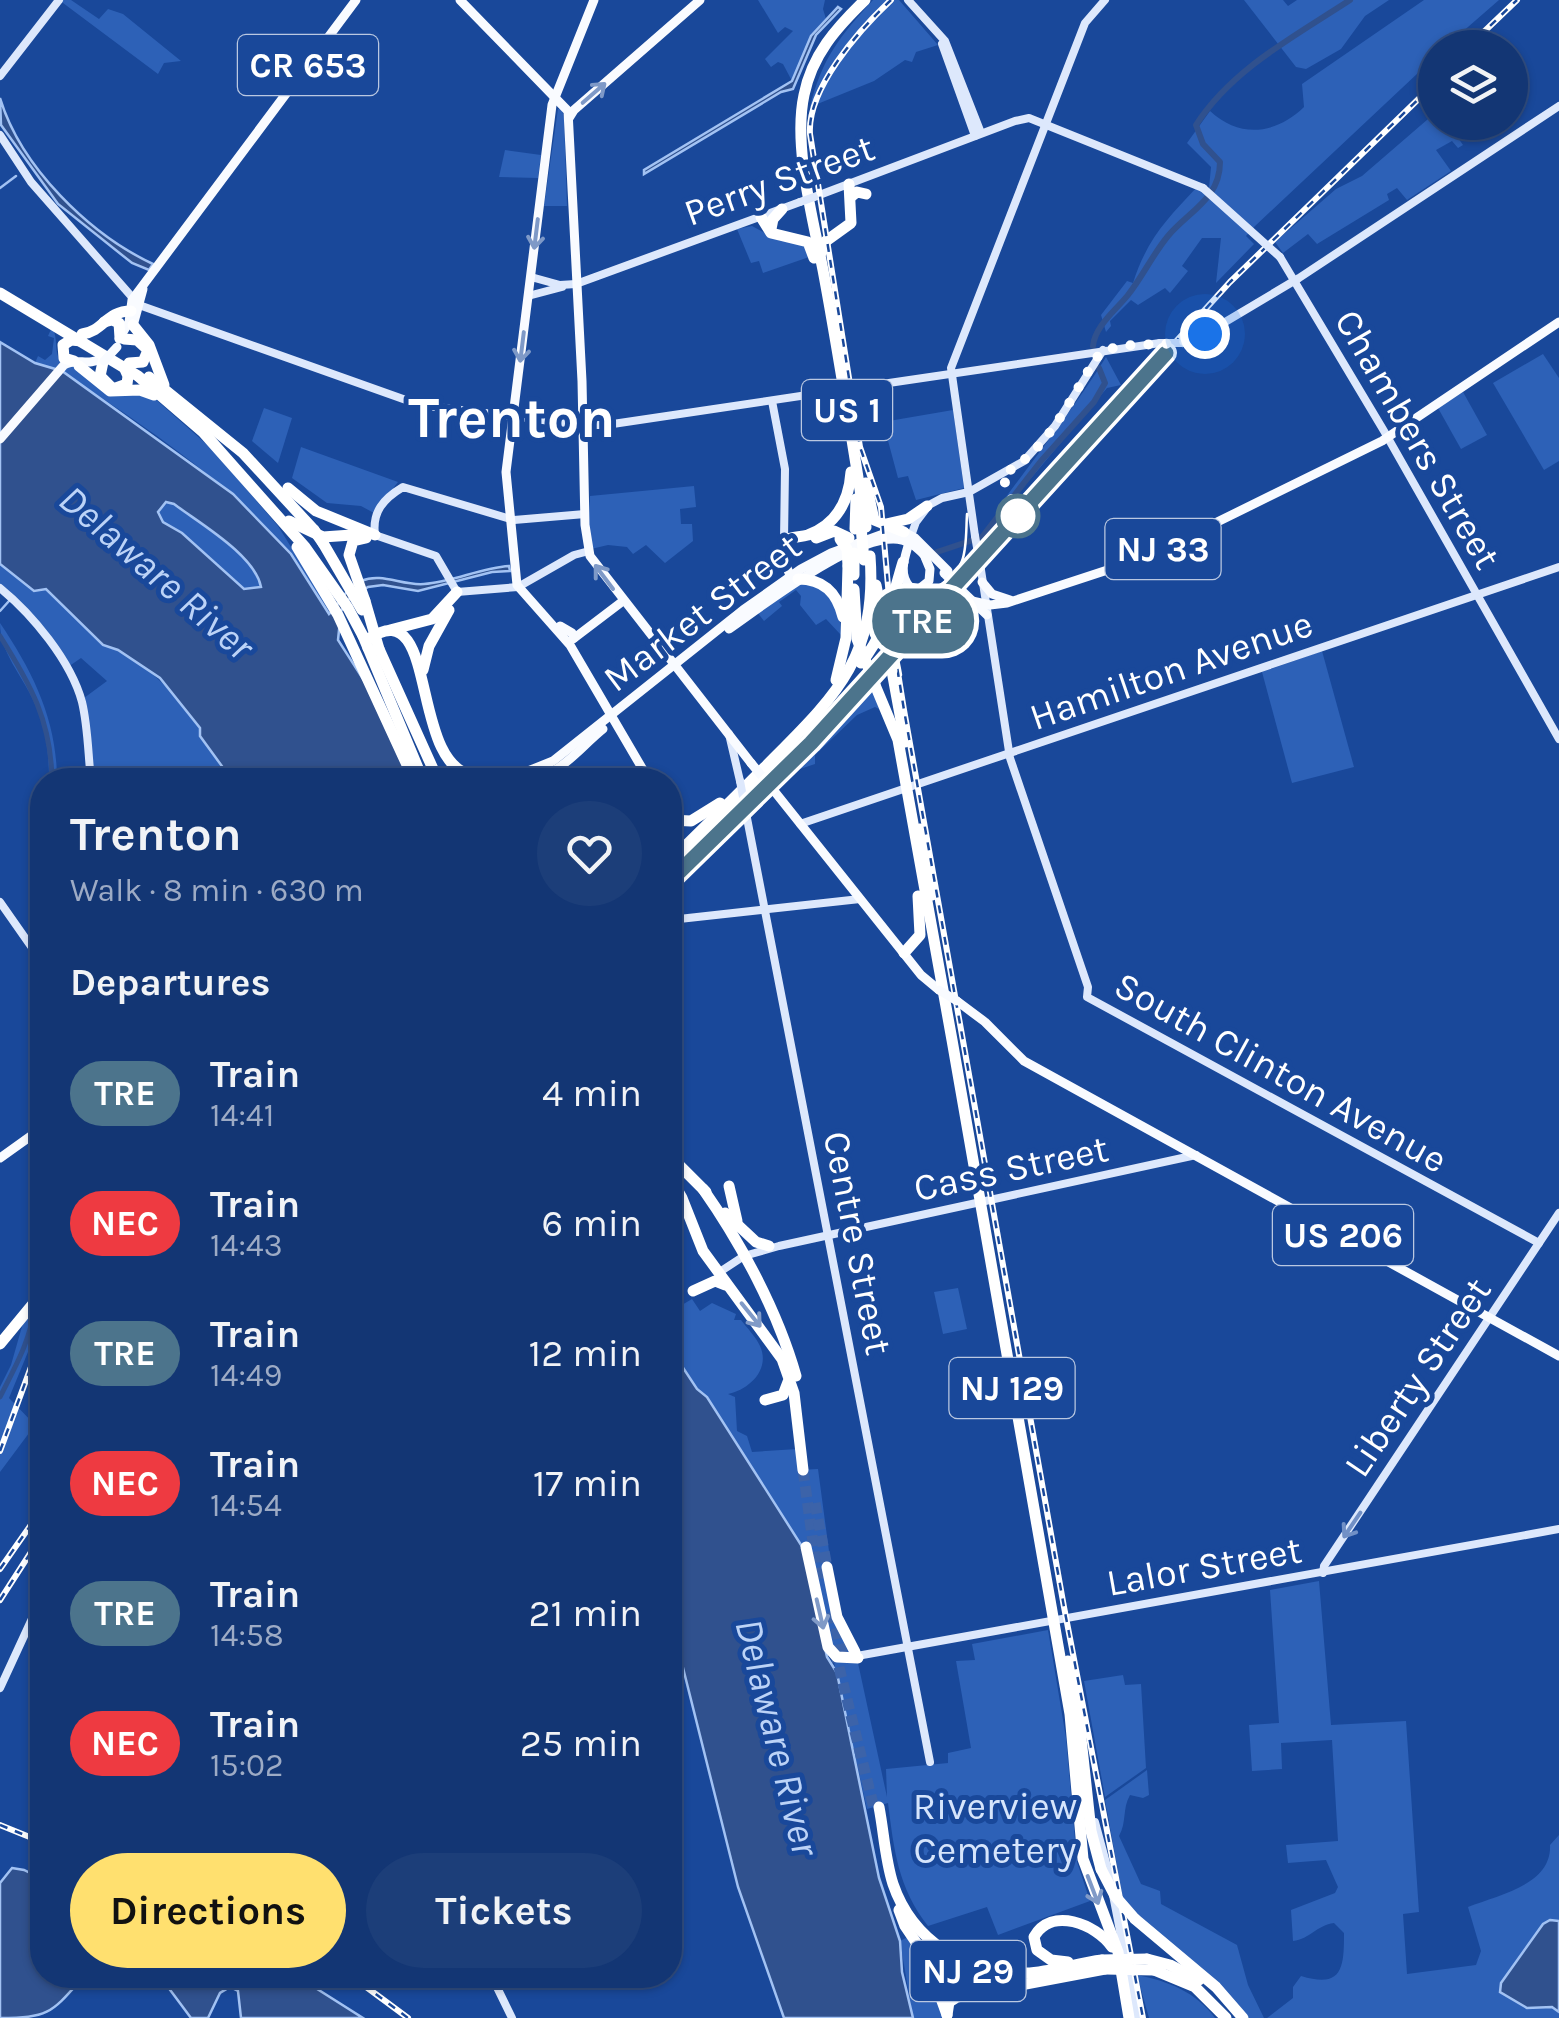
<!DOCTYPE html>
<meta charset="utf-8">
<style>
body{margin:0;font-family:Karla,sans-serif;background:#1c3e79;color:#f1f3f6;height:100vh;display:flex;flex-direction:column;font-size:38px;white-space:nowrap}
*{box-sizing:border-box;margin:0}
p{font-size:32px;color:#9dabc5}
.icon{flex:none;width:55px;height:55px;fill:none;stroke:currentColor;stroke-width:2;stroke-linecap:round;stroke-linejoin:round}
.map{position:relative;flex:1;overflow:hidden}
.drawer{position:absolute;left:30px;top:768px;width:652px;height:1220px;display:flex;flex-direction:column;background:#133674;border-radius:40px;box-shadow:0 2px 8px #0004,0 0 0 2px #325086}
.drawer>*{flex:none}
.badge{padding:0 20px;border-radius:32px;font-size:35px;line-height:65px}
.fabs{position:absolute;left:1418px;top:30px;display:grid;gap:20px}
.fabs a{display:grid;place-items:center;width:110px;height:110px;border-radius:50%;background:#133674;box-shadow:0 2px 8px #0004,0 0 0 2px #325086;font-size:50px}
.you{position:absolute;width:50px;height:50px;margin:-25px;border:8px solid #fff;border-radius:50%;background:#1a73e8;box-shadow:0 0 0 15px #1a73e833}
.map>.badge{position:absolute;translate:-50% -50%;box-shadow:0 0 0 5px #fff}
h2{padding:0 40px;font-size:38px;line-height:90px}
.round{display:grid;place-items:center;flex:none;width:105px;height:105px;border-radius:52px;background:#1c3e79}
.head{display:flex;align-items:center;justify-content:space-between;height:170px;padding:0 40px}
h1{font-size:48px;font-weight:700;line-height:75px}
.cta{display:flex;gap:20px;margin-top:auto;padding:20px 40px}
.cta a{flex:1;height:115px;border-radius:60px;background:#ffe06f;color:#111;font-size:40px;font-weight:700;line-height:115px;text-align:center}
.cta a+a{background:#1c3e79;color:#f1f3f6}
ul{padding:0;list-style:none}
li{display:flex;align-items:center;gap:30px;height:130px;padding:0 40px}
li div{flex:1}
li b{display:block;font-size:38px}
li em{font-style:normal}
li .badge{min-width:110px;font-weight:700;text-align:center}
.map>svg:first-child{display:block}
.green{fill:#2d61b7}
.water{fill:#30518e;stroke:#a2c2f3;stroke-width:2.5;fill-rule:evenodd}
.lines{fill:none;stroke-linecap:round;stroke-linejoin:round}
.stream{stroke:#a2c2f3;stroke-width:2.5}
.canal{stroke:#30518e;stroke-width:5}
.river{stroke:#30518e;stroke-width:6}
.highway-tunnel{stroke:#3c63a9;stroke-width:11;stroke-dasharray:11 5.5;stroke-linecap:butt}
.secondary{stroke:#dde8fc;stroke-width:8}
.primary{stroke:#f9fbff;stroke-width:9}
.highway{stroke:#fff;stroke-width:11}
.tram{stroke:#fff;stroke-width:2.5}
.rail-casing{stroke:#fff;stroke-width:6}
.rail{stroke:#19489a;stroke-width:2.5;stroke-dasharray:8;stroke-linecap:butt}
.secondary-bridge{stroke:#dde8fc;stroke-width:8}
.primary-bridge{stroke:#f9fbff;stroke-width:9}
.highway-bridge{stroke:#fff;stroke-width:11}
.oneway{stroke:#7e99c7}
.oneway2{stroke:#809ac7}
.oneway3{stroke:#7190c6}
.line-casing{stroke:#fff;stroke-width:22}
.line{stroke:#4c748c;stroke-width:15}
.walk{stroke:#fff;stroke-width:10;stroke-dasharray:0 18}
.stop-dot{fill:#fff;stroke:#4c748c;stroke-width:5}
.labels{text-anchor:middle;stroke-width:10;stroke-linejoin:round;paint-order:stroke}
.shield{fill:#19489a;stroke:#bac8e1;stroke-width:2.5}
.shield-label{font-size:35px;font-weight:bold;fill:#fff}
.street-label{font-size:38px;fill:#fff;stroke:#19489a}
.park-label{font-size:38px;fill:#d6e5fc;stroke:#19489a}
.water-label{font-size:40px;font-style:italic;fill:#bcd3f7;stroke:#19489a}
.town-label{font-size:58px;font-weight:bold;fill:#fff;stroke:#19489a}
</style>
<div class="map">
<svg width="1559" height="2018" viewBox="0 0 1559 2018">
<rect width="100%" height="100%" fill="#19489a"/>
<g class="green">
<path d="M59 0H71L99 19 108 9 123 14 181 61 164 63 158 74Z"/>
<path d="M758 0H825L823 9 826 19 811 36 792 81 783 64 778 62 771 67 765 59 793 31 785 27 778 33Z"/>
<path d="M873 0H899L938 45 916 52 912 62 905 60 874 81 810 107C822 58 840 36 873 0Z"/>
<path d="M1244 0H1283L1288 6 1297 0H1389L1365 16 1341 49 1306 69 1296 67Z"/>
<path d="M1424 0H1499L1445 47 1435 48V57L1254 227 1246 236 1254 244 1216 283 1221 238H1202L1182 266 1188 271 1170 293 1165 288 1138 305 1131 300 1110 321 1111 326 1106 332 1101 315 1127 281 1133 283C1147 239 1167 219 1197 187L1209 188 1211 167 1187 143 1210 111C1240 139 1276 134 1304 107L1302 84Z"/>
<path d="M558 109H562L564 119 567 206H544Z"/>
<path d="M1435 113V122L1448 123 1463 145 1458 148 1452 141 1436 150 1451 171 1407 200 1397 188 1387 194 1389 200 1317 244 1308 234 1283 253 1275 242 1336 189 1362 176Z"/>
<path d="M505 150 541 155 538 178 499 177Z"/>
<path d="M752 226 780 241 808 243 812 256 763 273 759 261 751 263 737 229Z"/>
<path d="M52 327C59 339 53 351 61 362L79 368 88 376 153 397 212 449 278 526 332 613 326 611C268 503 160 438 62 371L35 363 38 356 45 360 52 354 54 338 48 336Z"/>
<path d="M1543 354 1559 378V461L1544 470 1493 383Z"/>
<path d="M1106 357 1121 385 1107 388 1011 502 1006 497C1039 452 1075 407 1106 357Z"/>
<path d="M1463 392 1487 435 1461 449 1438 408Z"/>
<path d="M264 408 292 418 278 463 252 441Z"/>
<path d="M953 410 964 488 916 500 908 476 898 478 883 422Z"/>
<path d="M301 447 398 482 374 513 361 506 327 503 292 478Z"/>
<path d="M694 486 696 507 680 509 681 524H692L693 541 665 563 646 545 633 554 627 547 608 545 591 549 588 529 590 496Z"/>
<path d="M166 502 174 504C200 523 254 555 261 587L244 589 182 533 163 522 158 511Z"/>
<path d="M0 557 23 567 103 645C144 659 175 693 201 728L200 736 232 780H94L84 698 107 681 81 658 65 669 39 625 0 588Z"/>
<path d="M811 581C834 593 841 609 841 635L826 619 816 625 800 605 801 596 796 590 779 602 782 606 764 621 757 612 797 583Z"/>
<path d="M0 623C33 672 57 720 57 780H49C49 752 46 728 34 702 22 675 0 653 0 623Z"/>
<path d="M1322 651 1354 767 1292 783 1262 672Z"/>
<path d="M867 686H873L879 709 875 707 857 715 815 755V764L791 772 778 784 776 782Z"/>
<path d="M42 1131V1318L9 1398 35 1425 0 1472V1387L11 1365 31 1295Z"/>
<path d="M958 1288 967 1329 943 1334 934 1292Z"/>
<path d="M692 1299 700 1311 712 1303 736 1314 734 1320H741C747 1328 756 1337 760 1346 771 1370 748 1390 728 1394L735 1397 737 1431 747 1436 752 1452 797 1449 799 1470 818 1469 831 1566 826 1567 852 1655 831 1650 803 1548 707 1397 697 1389 670 1348V1312Z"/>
<path d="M1319 1581 1331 1725 1406 1721 1419 1912 1403 1914 1407 1974 1476 1965 1481 1951 1468 1907C1498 1895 1552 1885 1550 1845L1559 1835V2018H1267L1293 1998V1987L1301 1976C1343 1989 1344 1967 1344 1933L1334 1923C1317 1925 1310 1939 1293 1941L1291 1910 1335 1893 1338 1887 1326 1860 1288 1863 1286 1845 1338 1841 1332 1740 1281 1743 1282 1769 1252 1771 1249 1725 1279 1723 1270 1590Z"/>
<path d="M1048 1630 1066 1738 1077 1862 1090 1901 998 1935 987 1907 928 1926C898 1888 894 1850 888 1803L867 1809 833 1658 858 1663 887 1797 886 1769 948 1763V1753L971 1748 956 1661 975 1660 972 1644Z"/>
<path d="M1123 1675 1125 1685 1141 1684 1146 1768 1105 1797 1084 1681Z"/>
<path d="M1147 1770 1149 1795 1143 1798 1130 1795C1122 1809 1127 1822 1119 1836L1141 1884 1160 1891 1161 1904 1237 1945 1248 1985 1264 2018H1244L1124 1904 1105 1800Z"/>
<path d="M908 1937 916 1947 945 2018H913L900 1941Z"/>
<path d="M1137 1975C1168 1981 1196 1992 1215 2018H1149Z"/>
</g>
<g class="water">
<path d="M838 7 841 9 816 35 793 89 781 92 644 174V170L792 81 811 36Z"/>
<path d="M0 98C21 167 89 234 153 264L149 270 132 263 58 204 1 125Z"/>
<path d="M0 342 35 363 62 371 233 494 291 554 329 614C340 604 345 588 361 581 382 572 402 586 424 584 453 582 480 568 509 566L510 571 492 572 418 591 383 585 368 587 349 599 341 611 338 640 365 682 410 780H232L200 736V728L160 678 118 650 103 645 46 589 34 591 0 564ZM166 502 174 504C199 523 255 555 261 587L244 589 182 533 163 522 158 512Z"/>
<path d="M670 1348 697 1389 707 1397 803 1548 827 1657 837 1673 879 1878 900 1941 902 1972 913 2018H784L738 1887 670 1616Z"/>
<path d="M12 1868 24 1870 42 1879V1975H85C52 2012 51 2018 0 2018V1883Z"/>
<path d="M1550 1920 1559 1921V2012L1552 2007 1527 2008 1500 1992 1501 1983 1543 1924Z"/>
<path d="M159 1975H295L363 2018H241L238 1991 230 1987 220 1993 208 2018H191Z"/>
</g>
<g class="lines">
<g class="stream">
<path d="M0 188 16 176"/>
<path d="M0 611 9 601"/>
</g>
<g class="canal">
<path d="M0 636C31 685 51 721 52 780"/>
<path d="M36 1291 42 1195"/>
<path d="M0 1397C14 1369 31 1340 34 1308"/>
</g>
<g class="river">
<path d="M1093 346C1095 326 1116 310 1128 295 1143 276 1153 254 1168 236 1189 211 1220 199 1220 162L1203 144 1196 125C1232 69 1295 36 1350 0"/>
<path d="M937 552 982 537 1041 461 1094 402 1105 383 1099 368"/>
</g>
<g class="highway-tunnel">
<path d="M803 1470 818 1579"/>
<path d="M815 1503 827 1567"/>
<path d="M832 1612 843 1657"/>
<path d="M835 1651 874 1808"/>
</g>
<g class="secondary">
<path d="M908 0 945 41 981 133"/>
<path d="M942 44 975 136"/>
<path d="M0 76 59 0"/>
<path d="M0 135 31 182 139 305 420 405 583 425H606L834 391"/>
<path d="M814 197 1015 121 1029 118 1203 188"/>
<path d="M1280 257 1384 431 1559 739"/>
<path d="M531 277 560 285 576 284 800 202"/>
<path d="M528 296 562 287"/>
<path d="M1183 343 1205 334 1299 278 1559 106"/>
<path d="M848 389 1160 343"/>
<path d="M772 401 785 469 784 540"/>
<path d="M585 514 514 520 403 487C383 499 372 512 375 535L436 556 457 592 518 587 574 555 589 551"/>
<path d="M911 536 916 522 929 505 942 498 969 492 1024 461 1055 426 1103 350"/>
<path d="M975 536 951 368 1085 23 1105 0"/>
<path d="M981 570 1010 758 1088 987 1087 997 1539 1243"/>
<path d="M0 588C32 614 71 661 82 702 88 727 88 754 91 780"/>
<path d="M729 734 740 781"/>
<path d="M746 813 930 1762"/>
<path d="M800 824 1559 567"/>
<path d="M0 902 42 962"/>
<path d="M670 920 860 899"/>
<path d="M718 1273 744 1256 779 1246 1196 1155"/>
<path d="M1323 1573 1324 1566 1559 1213"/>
<path d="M857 1656 1559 1529"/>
<path d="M0 1688 42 1597"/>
<path d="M1095 1822 1111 1881"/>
<path d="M1113 1895 1137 2018"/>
<path d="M491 1975 512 2018"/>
</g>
<g class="primary">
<path d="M460 0 568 111 582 381 585 525 590 556 751 763"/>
<path d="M594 0 552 105 506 472 517 585 570 645 649 780"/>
<path d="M569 118 574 110 700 0"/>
<path d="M134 322 143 289"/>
<path d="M119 339 129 322 132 300 356 0"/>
<path d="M0 439 64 365C76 357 89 367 101 358"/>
<path d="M910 539C906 555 897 573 910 587L919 589 929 581 930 569 925 557"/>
<path d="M784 540 785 563 792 580"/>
<path d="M982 582 992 594 1010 600"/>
<path d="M961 590 987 615"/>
<path d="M972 601 990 605 1007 603 1144 558 1382 441 1559 322"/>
<path d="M560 626 572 633 574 638"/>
<path d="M729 629C764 605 859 530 902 540 912 542 920 550 927 558"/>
<path d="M573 639 623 601"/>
<path d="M475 776 528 771 553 761 743 610 801 569 831 553 886 533 904 532 915 538 948 571"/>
<path d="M524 780C559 778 578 749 603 729"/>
<path d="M771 787 921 975 939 990"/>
<path d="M957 1001 985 1022 1024 1061 1559 1356"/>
<path d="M0 1158 42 1128"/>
</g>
<g class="highway">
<path d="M865 0C836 28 812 55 804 95 793 146 813 219 823 270 839 355 852 441 866 527"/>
<path d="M852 196 857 192 866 194"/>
<path d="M761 217 771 233 808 242 814 258"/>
<path d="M771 229 773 219 782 209"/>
<path d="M821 253 826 241 851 223 849 184"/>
<path d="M0 293 138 376 203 432 305 547 348 608 363 636"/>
<path d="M104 322 112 320 119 323 120 338"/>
<path d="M133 325 149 345 164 385"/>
<path d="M82 334C104 331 106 311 131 311"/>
<path d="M124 339 137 340 148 350 143 362 129 363"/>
<path d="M74 361 64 358 63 345 71 340 82 341"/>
<path d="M103 362 100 376 113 389 127 384 128 376 124 367"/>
<path d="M79 366 110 391 140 390 154 395"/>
<path d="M149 377 243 453 314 530"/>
<path d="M866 483 874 520 904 532"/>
<path d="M288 488 316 511 375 535"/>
<path d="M289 521 323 537 366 534"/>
<path d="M886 524 908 519 927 506"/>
<path d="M855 529 856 499"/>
<path d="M816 538 834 531 849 538"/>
<path d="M784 540C792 537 800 537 808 535 837 524 849 501 851 472"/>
<path d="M323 543 362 610"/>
<path d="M297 547 338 615 414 780"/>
<path d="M854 575V553"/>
<path d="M798 579C824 579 837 593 843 617"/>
<path d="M876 585 882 616"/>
<path d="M365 601 349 555 353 541 366 538"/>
<path d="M390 630 432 619 457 592"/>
<path d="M368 639C441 590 407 767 475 776"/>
<path d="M368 648 423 780"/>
<path d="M379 649 438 780"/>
<path d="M861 663C886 633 892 598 903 562"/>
<path d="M423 670 429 646 449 610"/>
<path d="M892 671 905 742"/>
<path d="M836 680 846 638 848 566"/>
<path d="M875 685 898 740 952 1040 1070 1714 1083 1859 1118 1952 1129 2018"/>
<path d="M670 820 691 821 720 803"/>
<path d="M670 826 676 828 677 832 670 844"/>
<path d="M920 829 932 895"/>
<path d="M670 861C702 830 733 799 764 768 831 700 878 661 870 556"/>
<path d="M904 953 920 935 918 896"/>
<path d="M670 1156 706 1192"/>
<path d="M670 1177 682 1198 703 1251 782 1359 794 1393 803 1470"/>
<path d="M729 1186 737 1221"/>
<path d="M703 1189C741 1243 778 1312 796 1376"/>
<path d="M725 1213 756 1242 769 1246"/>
<path d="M693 1291 715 1281 725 1285"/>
<path d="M0 1344 42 1293"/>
<path d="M765 1400 783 1395 788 1382"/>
<path d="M806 1547 828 1647 837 1657 858 1658"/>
<path d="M827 1567 837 1617 855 1652"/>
<path d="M1068 1661 1080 1729 1091 1831 1101 1869"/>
<path d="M879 1807C884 1833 885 1859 893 1884 912 1940 967 1976 1026 1973 1051 1972 1077 1963 1102 1960"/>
<path d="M899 1910 905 1926 926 1957 947 2015"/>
<path d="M1135 1919 1216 1987 1243 2018"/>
<path d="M1147 1959 1170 1965 1199 1980"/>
<path d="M1068 1962 1051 1960 1037 1950 1034 1937C1051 1906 1096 1924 1112 1947"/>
<path d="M1154 1970 1195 1987 1226 2018"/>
<path d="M947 2015 949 2002 957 1997 1105 1969"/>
</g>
<path class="tram" d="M901 675C898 656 890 632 897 613 905 594 950 592 962 561 967 548 966 529 967 514"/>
<g class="rail-casing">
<g id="rail">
<path d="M891 0C859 30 807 89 810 134L860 447 881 507 893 642 904 710 1064 1607 1143 2018"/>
<path d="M1467 48 1517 0"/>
<path d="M670 881 811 743 1230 282 1435 83"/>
<path d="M0 1451 42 1337"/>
<path d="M0 1569 42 1509"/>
<path d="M0 1600 42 1535"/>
<path d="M0 1825 42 1842"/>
<path d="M350 1975 408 2018"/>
</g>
</g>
<use href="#rail" class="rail"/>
<g class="secondary-bridge">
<path d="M1203 188 1280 257"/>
<path d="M800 202 814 197"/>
<path d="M1160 343H1183"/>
<path d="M834 391 848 389"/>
<path d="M975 536 981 570"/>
<path d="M740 781 746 813"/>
</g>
<g class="primary-bridge">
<path d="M104 361 117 347"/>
<path d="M944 573 961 590"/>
<path d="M751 763 771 787"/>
<path d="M939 990 957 1001"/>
</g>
<g class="highway-bridge">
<path d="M861 527 864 560"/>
<path d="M314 530 323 543"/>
<path d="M840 539 847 549 848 566"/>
<path d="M854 589 857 639 875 685"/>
<path d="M365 601 379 649"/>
<path d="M882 616 892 671"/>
<path d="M363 636 368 648"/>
<path d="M1101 1869 1115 1896 1135 1919"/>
<path d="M1102 1960 1147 1959"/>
<path d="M1105 1969 1154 1970"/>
</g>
</g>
<defs><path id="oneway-shaft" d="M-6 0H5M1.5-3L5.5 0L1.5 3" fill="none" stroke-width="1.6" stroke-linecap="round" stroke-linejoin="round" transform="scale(2.5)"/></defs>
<g class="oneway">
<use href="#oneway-shaft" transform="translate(594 93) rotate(-41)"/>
<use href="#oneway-shaft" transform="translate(536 234) rotate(97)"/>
<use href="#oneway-shaft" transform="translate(522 347) rotate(97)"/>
<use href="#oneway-shaft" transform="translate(604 577) rotate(-127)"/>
</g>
<g class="oneway2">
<use href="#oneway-shaft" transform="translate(751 1315) rotate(51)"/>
<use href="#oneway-shaft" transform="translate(820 1614) rotate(77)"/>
<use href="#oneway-shaft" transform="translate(1093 1890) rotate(69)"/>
</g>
<use class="oneway3" href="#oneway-shaft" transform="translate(1352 1525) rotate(124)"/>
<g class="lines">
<g class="line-casing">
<path id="line" d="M670 881 811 743 1166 353"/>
</g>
<use href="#line" class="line"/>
<path class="walk" d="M1018 516 1002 475C1052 448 1070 396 1100 353 1133 337 1174 352 1205 334"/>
</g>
<circle class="stop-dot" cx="1018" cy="516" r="20"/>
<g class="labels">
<g class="shield">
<rect x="238" y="35" width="140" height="60" rx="8"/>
<rect x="802" y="380" width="90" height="60" rx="8"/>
<rect x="1105.5" y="519" width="115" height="60" rx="8"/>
<rect x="1273" y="1205" width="140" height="60" rx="8"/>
<rect x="949.5" y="1358" width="125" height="60" rx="8"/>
<rect x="910.5" y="1941" width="115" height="60" rx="8"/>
</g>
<g class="shield-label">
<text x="308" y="77">CR 653</text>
<text x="847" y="422">US 1</text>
<text x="1163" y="561">NJ 33</text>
<text x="1343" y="1247">US 206</text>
<text x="1012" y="1400">NJ 129</text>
<text x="968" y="1983">NJ 29</text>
</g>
<g class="street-label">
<text transform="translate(779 180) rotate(-20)" y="13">Perry Street</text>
<text transform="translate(1418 439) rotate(60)" y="13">Chambers Street</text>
<text transform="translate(702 612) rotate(-37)" y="13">Market Street</text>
<text transform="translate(1171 670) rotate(-19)" y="13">Hamilton Avenue</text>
<text transform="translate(1281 1072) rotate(29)" y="13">South Clinton Avenue</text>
<text transform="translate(1011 1168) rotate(-12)" y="13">Cass Street</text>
<text transform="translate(858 1243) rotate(79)" y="13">Centre Street</text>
<text transform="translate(1417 1377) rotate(-56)" y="13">Liberty Street</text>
<text transform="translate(1204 1566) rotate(-10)" y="13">Lalor Street</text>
</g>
<g class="park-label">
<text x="995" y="1819">Riverview<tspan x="995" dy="44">Cemetery</tspan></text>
</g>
<g class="water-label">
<text transform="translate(157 572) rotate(41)" y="14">Delaware River</text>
<text transform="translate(778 1737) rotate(76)" y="14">Delaware River</text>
</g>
<g class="town-label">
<text x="512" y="437">Trenton</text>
</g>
</g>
</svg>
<div class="fabs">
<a><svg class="icon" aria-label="layers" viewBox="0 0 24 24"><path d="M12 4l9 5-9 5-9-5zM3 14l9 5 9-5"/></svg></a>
</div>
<div class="you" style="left:1205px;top:334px"></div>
<b class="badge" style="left:923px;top:621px;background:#4c748c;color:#fff">TRE</b>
<section class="drawer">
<div class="head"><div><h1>Trenton</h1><p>Walk · 8 min · 630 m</p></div><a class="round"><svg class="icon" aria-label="heart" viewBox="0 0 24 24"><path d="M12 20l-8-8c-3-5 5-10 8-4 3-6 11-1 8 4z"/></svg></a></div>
<h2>Departures</h2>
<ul>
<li><span class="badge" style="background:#4c748c;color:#fff">TRE</span><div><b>Train</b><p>14:41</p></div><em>4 min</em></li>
<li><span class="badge" style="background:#ee3a41;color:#fff">NEC</span><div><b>Train</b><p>14:43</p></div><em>6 min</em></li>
<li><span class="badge" style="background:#4c748c;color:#fff">TRE</span><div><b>Train</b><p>14:49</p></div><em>12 min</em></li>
<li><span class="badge" style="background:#ee3a41;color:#fff">NEC</span><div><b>Train</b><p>14:54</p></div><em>17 min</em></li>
<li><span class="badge" style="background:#4c748c;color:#fff">TRE</span><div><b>Train</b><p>14:58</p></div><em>21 min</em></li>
<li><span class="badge" style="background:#ee3a41;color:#fff">NEC</span><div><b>Train</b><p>15:02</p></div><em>25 min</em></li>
</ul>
<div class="cta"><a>Directions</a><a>Tickets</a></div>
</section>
</div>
